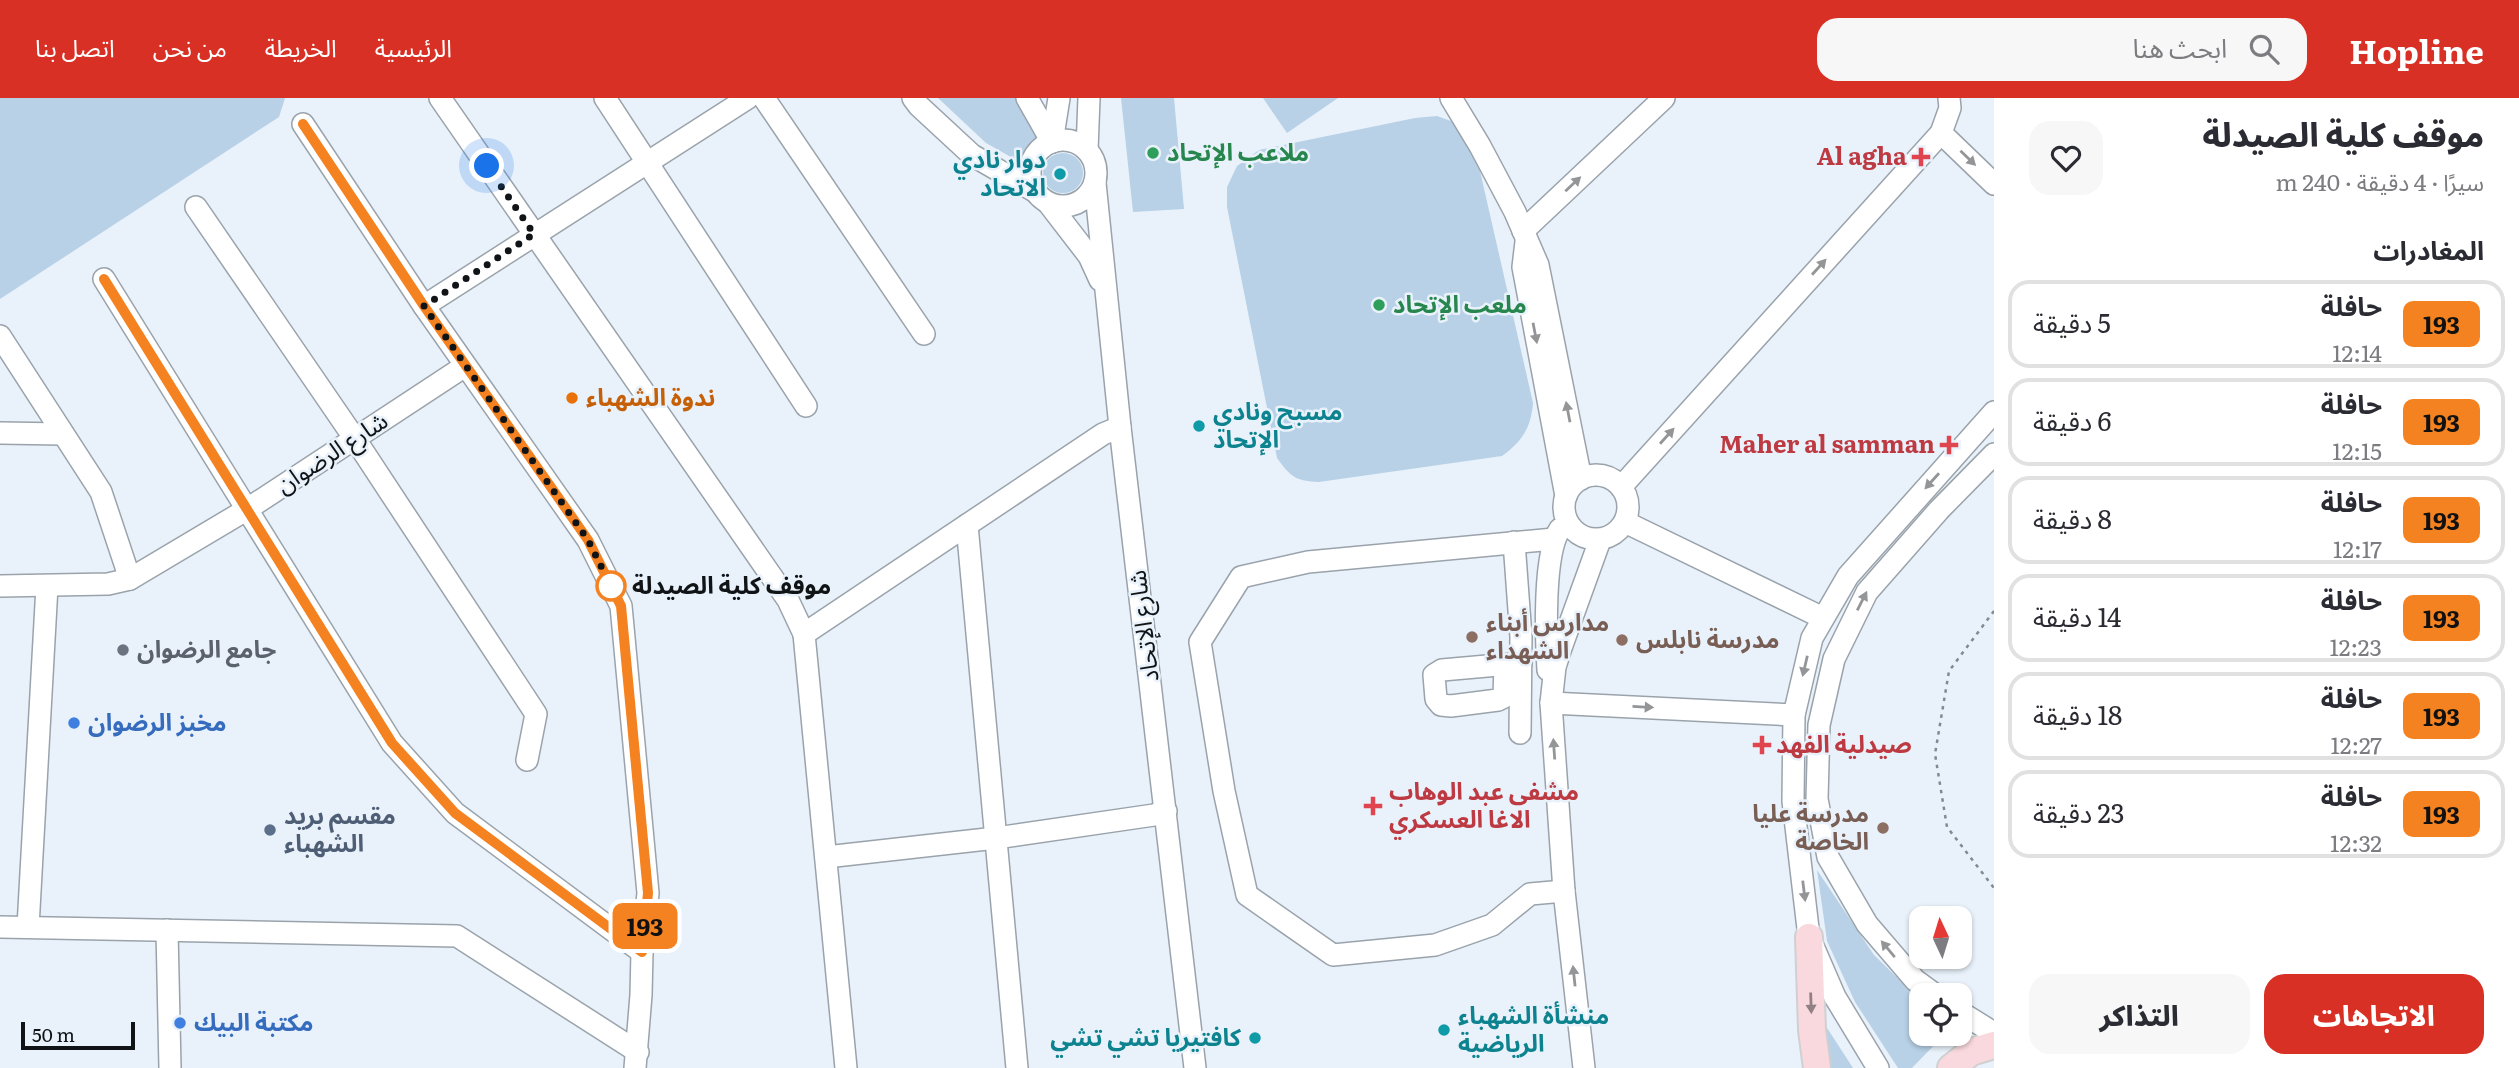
<!DOCTYPE html>
<html lang="ar">
<meta charset="utf-8">
<style>
body{margin:0;font-family:Literata,"Noto Sans Arabic",serif;background:#f7f7f7;color:#2b2b33;direction:rtl;height:100vh;display:flex;flex-direction:column;font-size:26px;white-space:nowrap}
*{box-sizing:border-box;margin:0}
p{font-size:23px;color:#7c7c81}
.icon{flex:none;width:38px;height:38px;fill:none;stroke:currentColor;stroke-width:2;stroke-linecap:round;stroke-linejoin:round}
.map{position:relative;flex:1;overflow:hidden;direction:ltr}
.side{display:flex;flex-direction:column;background:#fff;width:525px}
.side>*{flex:none}
.badge{padding:0 14px;border-radius:10px;font-size:24px;line-height:46px}
.needle{width:46px;rotate:356deg}
.buttons{position:absolute;left:1909px;top:808px;display:grid;gap:14px}
.buttons a{display:grid;place-items:center;width:63px;height:63px;border-radius:14px;background:#fff;box-shadow:0 2px 5px #0004;font-size:35px}
.scale{position:absolute;left:21px;bottom:18px;width:114px;box-sizing:border-box;padding-left:7px;border:4px solid #111417;border-top:0;font-size:19px;line-height:24px;white-space:nowrap;color:#111417;-webkit-text-stroke:5px #e9f2fb;paint-order:stroke}
.you{position:absolute;width:35px;height:35px;margin:-18px;border:5px solid #fff;border-radius:50%;background:#1a73e8;box-shadow:0 0 0 10px #1a73e833}
.map>.badge{position:absolute;translate:-50% -50%;box-shadow:0 0 0 4px #fff}
h2{padding:0 35px;font-size:26px;line-height:63px}
.round{display:grid;place-items:center;flex:none;width:74px;height:74px;border-radius:21px;background:#f7f7f7}
.head{display:flex;align-items:center;justify-content:space-between;height:119px;padding:0 35px}
h1{font-size:33px;font-weight:800;line-height:52px}
.cta{display:flex;gap:14px;margin-top:auto;padding:14px 35px}
.cta a{flex:1;height:80px;border-radius:21px;background:#d93025;color:#fff;font-size:28px;font-weight:800;line-height:80px;text-align:center}
.cta a+a{background:#f7f7f7;color:#2b2b33}
ul{padding:0;list-style:none}
li{display:flex;align-items:center;gap:21px;height:88px;margin:0 14px 10px;padding:0 21px;border:4px solid #e1e1e2;border-radius:21px}
li div{flex:1}
li b{display:block;font-size:26px}
li em{font-style:normal}
li .badge{min-width:77px;font-weight:700;text-align:center}
header{display:flex;align-items:center;gap:42px;box-sizing:border-box;height:98px;padding:0 35px;background:#d93025;color:#fff}
header strong{font-size:33px}
nav{display:flex;gap:38px;margin-inline-start:auto;font-size:24px}
.search{width:490px;height:63px;background:#f7f7f7;display:flex;align-items:center;gap:18px;box-sizing:border-box;padding:0 24px;border-radius:21px;color:#7c7c81;font-size:26px}
main{display:flex;flex:1;min-height:0}
.map>svg:first-child{display:block}
.green{fill:#b8d1e7}
.lines{fill:none;stroke-linecap:round;stroke-linejoin:round}
.minor-casing{stroke:#9aa3ab;stroke-width:24}
.major-casing{stroke:#cfd0d1;stroke-width:30}
.path{stroke:#838990;stroke-width:2.5;stroke-dasharray:3.5 5;stroke-linecap:butt}
.minor{stroke:#fff;stroke-width:21}
.major{stroke:#f9d9dd;stroke-width:26}
.oneway{fill:#949597}
.oneway2{fill:#918084}
.line-casing{stroke:#fff;stroke-width:16}
.line{stroke:#f58220;stroke-width:10}
.walk{stroke:#111417;stroke-width:7;stroke-dasharray:0 12.6}
.leisure-dot{fill:#2e9e5b;stroke:#e9f2fb;stroke-width:2.5}
.health-dot{fill:#e0444e;stroke:#e9f2fb;stroke-width:2.5}
.culture-dot{fill:#0f9aa8;stroke:#e9f2fb;stroke-width:2.5}
.food-dot{fill:#e8710a;stroke:#e9f2fb;stroke-width:2.5}
.stop-dot{fill:#fff;stroke:#f58220;stroke-width:3.5}
.education-dot{fill:#8d6e63;stroke:#e9f2fb;stroke-width:2.5}
.worship-dot{fill:#6b7280;stroke:#e9f2fb;stroke-width:2.5}
.shop-dot{fill:#3f7fe0;stroke:#e9f2fb;stroke-width:2.5}
.service-dot{fill:#5c6f8a;stroke:#e9f2fb;stroke-width:2.5}
.labels{text-anchor:middle;stroke-width:5;stroke-linejoin:round;paint-order:stroke}
.leisure-label{font-size:24px;font-weight:bold;fill:#27864d;stroke:#e9f2fb;text-anchor:start}
.health-label{font-size:24px;font-weight:bold;fill:#be3a42;stroke:#e9f2fb;text-anchor:end}
.culture-label{font-size:24px;font-weight:bold;fill:#0d838f;stroke:#e9f2fb;text-anchor:end}
.food-label{font-size:24px;font-weight:bold;fill:#c56008;stroke:#e9f2fb;text-anchor:start}
.street-label{font-size:24px;fill:#111417;stroke:#e9f2fb}
.stop-label{font-size:24px;font-weight:bold;fill:#111417;stroke:#e9f2fb;text-anchor:start}
.education-label{font-size:24px;font-weight:bold;fill:#785e54;stroke:#e9f2fb;text-anchor:start}
.worship-label{font-size:24px;font-weight:bold;fill:#5b616d;stroke:#e9f2fb;text-anchor:start}
.shop-label{font-size:24px;font-weight:bold;fill:#366cbe;stroke:#e9f2fb;text-anchor:start}
.service-label{font-size:24px;font-weight:bold;fill:#4e5e75;stroke:#e9f2fb;text-anchor:start}
</style>
<header>
<strong>Hopline</strong>
<div class="search"><svg class="icon" aria-label="search" viewBox="0 0 24 24"><circle cx="10" cy="10" r="6"/><path d="M15 15l6 6"/></svg>ابحث هنا</div>
<nav><a>الرئيسية</a><a>الخريطة</a><a>من نحن</a><a>اتصل بنا</a></nav>
</header>
<main>
<section class="side">
<div class="head"><div><h1>موقف كلية الصيدلة</h1><p>سيرًا · 4 دقيقة · 240 m</p></div><a class="round"><svg class="icon" aria-label="heart" viewBox="0 0 24 24"><path d="M12 20l-8-8c-3-5 5-10 8-4 3-6 11-1 8 4z"/></svg></a></div>
<h2>المغادرات</h2>
<ul>
<li><span class="badge" style="background:#f58220;color:#111">193</span><div><b>حافلة</b><p>12:14</p></div><em>5 دقيقة</em></li>
<li><span class="badge" style="background:#f58220;color:#111">193</span><div><b>حافلة</b><p>12:15</p></div><em>6 دقيقة</em></li>
<li><span class="badge" style="background:#f58220;color:#111">193</span><div><b>حافلة</b><p>12:17</p></div><em>8 دقيقة</em></li>
<li><span class="badge" style="background:#f58220;color:#111">193</span><div><b>حافلة</b><p>12:23</p></div><em>14 دقيقة</em></li>
<li><span class="badge" style="background:#f58220;color:#111">193</span><div><b>حافلة</b><p>12:27</p></div><em>18 دقيقة</em></li>
<li><span class="badge" style="background:#f58220;color:#111">193</span><div><b>حافلة</b><p>12:32</p></div><em>23 دقيقة</em></li>
</ul>
<div class="cta"><a>الاتجاهات</a><a>التذاكر</a></div>
</section>
<div class="map">
<svg width="1994" height="970" viewBox="0 0 1994 970">
<rect width="100%" height="100%" fill="#e9f2fb"/>
<g class="green">
<path d="M0 0H285L279 19 0 201Z"/>
<path d="M938 0H1018L1042 40 1030 54 1025 67 986 45Z"/>
<path d="M1121 0H1174L1184 111 1133 114Z"/>
<path d="M1263 0H1338L1287 35Z"/>
<path d="M1437 18 1459 26 1472 38 1533 305C1531 330 1522 343 1502 358L1319 384C1295 383 1291 379 1277 360L1227 109V89L1237 68 1259 52 1415 20Z"/>
<circle cx="1063" cy="75" r="20"/>
<path d="M1817 772 1874 857 1921 903 1922 936H1945L1912 970H1898L1855 904 1827 843Z"/>
<path d="M1818 916 1853 970H1831Z"/>
</g>
<g class="lines">
<g class="minor-casing">
<g id="minor">
<path d="M440 0 788 502 804 536 846 970"/>
<path d="M605 0 806 308"/>
<path d="M764 0 924 236"/>
<path d="M913 0 919 8 972 57 1036 94"/>
<path d="M1027 0 1052 44"/>
<path d="M1451 0 1480 48 1515 114 1538 167 1581 381"/>
<path d="M303 26 424 208 588 442 621 508 648 795 642 854 641 897 635 970"/>
<path d="M1941 35 1994 86"/>
<circle cx="1063" cy="75" r="33"/>
<path d="M1052 44 1059 0"/>
<path d="M1087 52 1089 0"/>
<path d="M1095 85 1120 329 1195 970"/>
<path d="M1049 106 1089 158 1100 182"/>
<path d="M196 109 355 341 536 616 527 662"/>
<path d="M1523 133 1664 0"/>
<path d="M1526 144 1523 169 1566 398"/>
<path d="M104 181 392 645 455 715 642 854"/>
<path d="M424 208 748 0"/>
<path d="M0 238 101 394 130 481"/>
<path d="M0 335 63 336"/>
<circle cx="1596" cy="409" r="32"/>
<path d="M1621 389 1941 35 1950 10 1949 0"/>
<path d="M1625 424 1823 520"/>
<path d="M967 427 1017 970"/>
<path d="M1554 441 1308 464 1241 479 1200 544 1224 693 1247 797 1333 857 1435 847 1492 827 1530 796 1564 793"/>
<path d="M1514 444 1521 539 1520 635"/>
<path d="M0 488 108 486 130 481 246 412 465 268"/>
<path d="M804 536 1103 336 1120 329"/>
<path d="M1505 566 1504 599 1498 602 1451 608 1441 607 1436 601 1434 577 1442 572 1521 565"/>
<path d="M1548 572C1546 540 1543 456 1560 431"/>
<path d="M1551 605 1794 617"/>
<path d="M826 759 996 740 1154 717 1166 713"/>
<path d="M0 829 457 838 638 954"/>
<path d="M28 829 47 488"/>
<path d="M167 832 170 970"/>
<path d="M1937 898 1915 882 1867 826 1828 759 1817 701 1819 627 1834 561 1867 494 1939 412 1994 356"/>
<path d="M1960 914 1994 935"/>
<path d="M1584 970 1564 793 1551 605 1555 569 1561 550 1600 442"/>
<path d="M1878 970 1835 899 1809 839 1793 703 1794 617 1812 540 1848 478 1994 314"/>
</g>
</g>
<g class="major-casing">
<g id="major">
<path d="M1809 839 1812 932 1817 970"/>
<path d="M1951 970 1971 954 1994 947"/>
</g>
</g>
<path class="path" d="M1994 513 1949 573 1935 656 1947 729 1994 790"/>
<use href="#minor" class="minor"/>
<use href="#major" class="major"/>
</g>
<defs><path id="oneway-solid" d="M-6-.8H1V-3.2L6.5 0L1 3.2V.8H-6Z" transform="scale(1.75)"/></defs>
<g class="oneway">
<use href="#oneway-solid" transform="translate(1968 60) rotate(44)"/>
<use href="#oneway-solid" transform="translate(1573 86) rotate(-43)"/>
<use href="#oneway-solid" transform="translate(1819 169) rotate(-48)"/>
<use href="#oneway-solid" transform="translate(1535 235) rotate(79)"/>
<use href="#oneway-solid" transform="translate(1568 314) rotate(-101)"/>
<use href="#oneway-solid" transform="translate(1667 338) rotate(-48)"/>
<use href="#oneway-solid" transform="translate(1932 383) rotate(132)"/>
<use href="#oneway-solid" transform="translate(1862 503) rotate(-63)"/>
<use href="#oneway-solid" transform="translate(1805 568) rotate(103)"/>
<use href="#oneway-solid" transform="translate(1643 609) rotate(3)"/>
<use href="#oneway-solid" transform="translate(1554 651) rotate(-94)"/>
<use href="#oneway-solid" transform="translate(1804 793) rotate(83)"/>
<use href="#oneway-solid" transform="translate(1888 851) rotate(-130)"/>
<use href="#oneway-solid" transform="translate(1574 878) rotate(-96)"/>
</g>
<use class="oneway2" href="#oneway-solid" transform="translate(1811 905) rotate(88)"/>
<g class="lines">
<g class="line-casing">
<path id="line" d="M104 181 392 645 455 715 642 854 648 795 621 508 588 442 424 208 303 26"/>
</g>
<use href="#line" class="line"/>
<path class="walk" d="M487 68 534 136 424 208 588 442 611 488"/>
</g>
<g class="leisure-dot">
<circle cx="1153" cy="55" r="7"/>
<circle cx="1379" cy="207" r="7"/>
</g>
<g class="health-dot">
<path d="M1917.5 48.5h7v7h7v7h-7v7h-7v-7h-7v-7h7z"/>
<path d="M1945.5 336.5h7v7h7v7h-7v7h-7v-7h-7v-7h7z"/>
<path d="M1758.5 636.5h7v7h7v7h-7v7h-7v-7h-7v-7h7z"/>
<path d="M1369.5 697.5h7v7h7v7h-7v7h-7v-7h-7v-7h7z"/>
</g>
<g class="culture-dot">
<circle cx="1060" cy="76" r="7"/>
<circle cx="1199" cy="328" r="7"/>
<circle cx="1444" cy="932" r="7"/>
<circle cx="1255" cy="940" r="7"/>
</g>
<circle class="food-dot" cx="572" cy="300" r="7"/>
<circle class="stop-dot" cx="611" cy="488" r="14"/>
<g class="education-dot">
<circle cx="1472" cy="539" r="7"/>
<circle cx="1622" cy="542" r="7"/>
<circle cx="1883" cy="730" r="7"/>
</g>
<circle class="worship-dot" cx="123" cy="552" r="7"/>
<g class="shop-dot">
<circle cx="74" cy="625" r="7"/>
<circle cx="180" cy="925" r="7"/>
</g>
<circle class="service-dot" cx="270" cy="732" r="7"/>
<g class="labels">
<g class="leisure-label">
<text x="1167" y="63">ملاعب الإتحاد</text>
<text x="1393" y="215">ملعب الإتحاد</text>
</g>
<g class="health-label">
<text x="1907" y="67">Al agha</text>
<text x="1935" y="355">Maher al samman</text>
<text x="1776" y="655" text-anchor="start">صيدلية الفهد</text>
<text x="1389" y="702" text-anchor="start">مشفى عبد الوهاب<tspan x="1389" dy="28">الاغا العسكري</tspan></text>
</g>
<g class="culture-label">
<text x="1046" y="70">دوار نادي<tspan x="1046" dy="28">الاتحاد</tspan></text>
<text x="1213" y="322" text-anchor="start">مسبح ونادي<tspan x="1213" dy="28">الإتحاد</tspan></text>
<text x="1458" y="926" text-anchor="start">منشأة الشهباء<tspan x="1458" dy="28">الرياضية</tspan></text>
<text x="1241" y="948">كافتيريا تشي تشي</text>
</g>
<g class="food-label">
<text x="586" y="308">ندوة الشهباء</text>
</g>
<g class="street-label">
<text transform="translate(332 355) rotate(-33)" y="8">شارع الرضوان</text>
<text transform="translate(1144 528) rotate(-97)" y="8">شارع الإتحاد</text>
</g>
<g class="stop-label">
<text x="632" y="496">موقف كلية الصيدلة</text>
</g>
<g class="education-label">
<text x="1486" y="533">مدارس أبناء<tspan x="1486" dy="28">الشهداء</tspan></text>
<text x="1636" y="550">مدرسة نابلس</text>
<text x="1869" y="724" text-anchor="end">مدرسة عليا<tspan x="1869" dy="28">الخاصة</tspan></text>
</g>
<g class="worship-label">
<text x="137" y="560">جامع الرضوان</text>
</g>
<g class="shop-label">
<text x="88" y="633">مخبز الرضوان</text>
<text x="194" y="933">مكتبة البيك</text>
</g>
<g class="service-label">
<text x="284" y="726">مقسم بريد<tspan x="284" dy="28">الشهباء</tspan></text>
</g>
</g>
</svg>
<div class="buttons">
<a><svg class="needle" viewBox="-14 -14 28 28"><path d="M0-13l5 13h-10z" fill="#e53935"/><path d="M0 13l5-13h-10z" fill="#7c7c81"/></svg></a>
<a><svg class="icon" aria-label="locate" viewBox="0 0 24 24"><circle cx="12" cy="12" r="6"/><path d="M12 2v4M12 18v4M2 12h4M18 12h4"/></svg></a>
</div>
<div class="scale">50 m</div>
<div class="you" style="left:487px;top:68px"></div>
<b class="badge" style="left:645px;top:828px;background:#f58220;color:#111">193</b>
</div>
</main>
